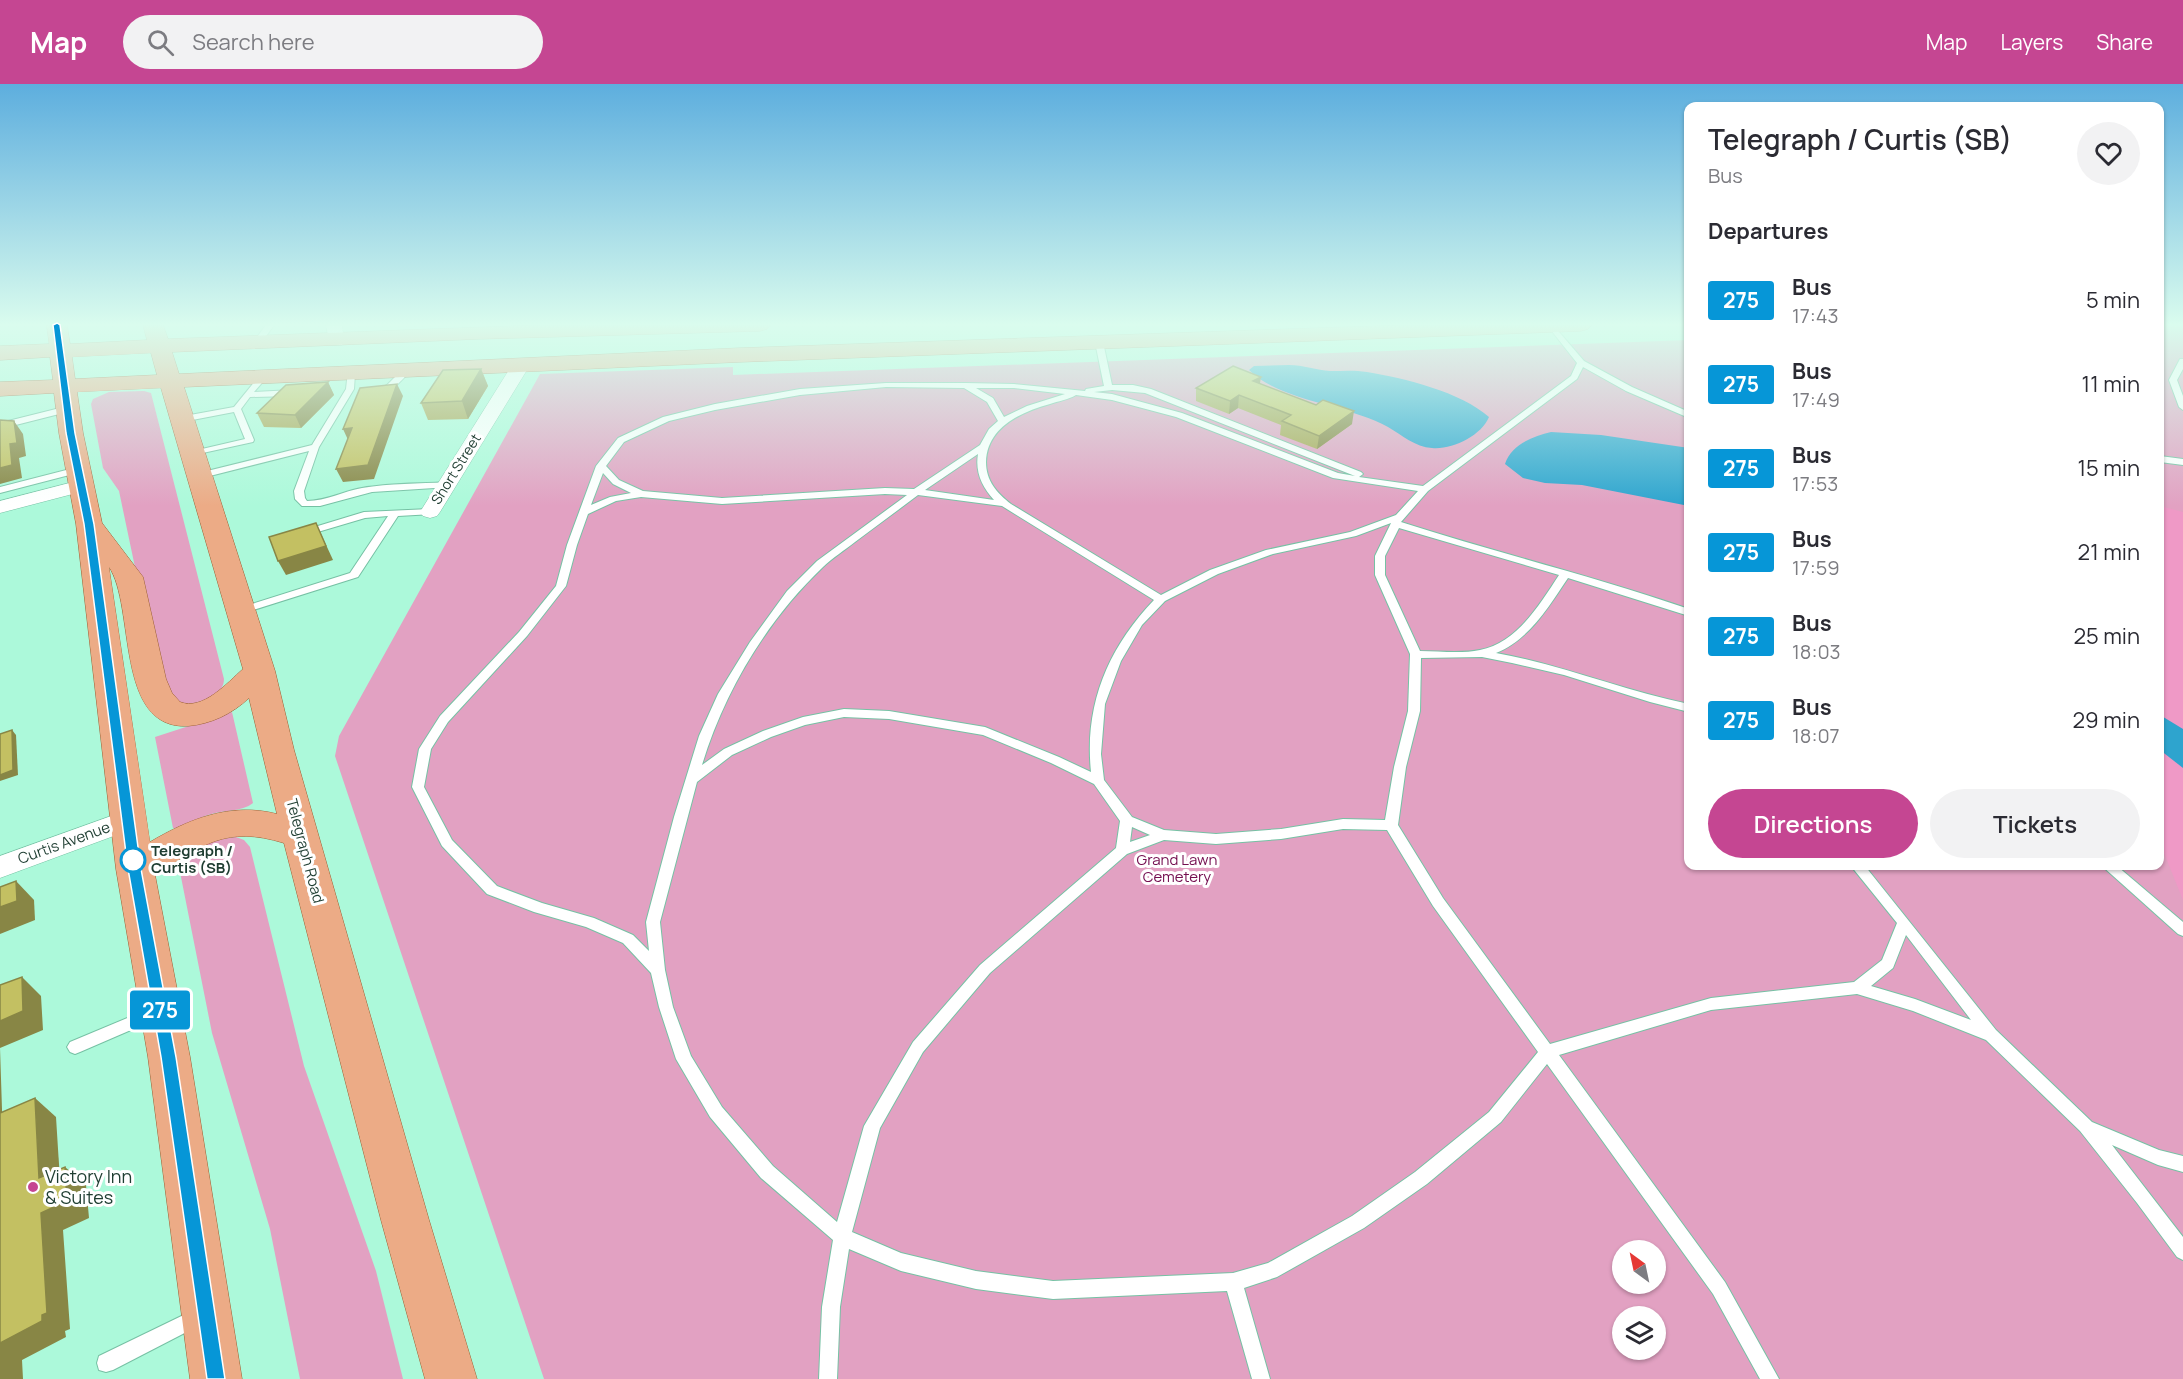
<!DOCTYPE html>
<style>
body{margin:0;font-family:Manrope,sans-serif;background:#f2f2f3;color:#2b2b33;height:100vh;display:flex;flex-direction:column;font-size:22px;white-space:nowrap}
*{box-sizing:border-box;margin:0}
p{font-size:20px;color:#7c7c81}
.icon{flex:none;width:33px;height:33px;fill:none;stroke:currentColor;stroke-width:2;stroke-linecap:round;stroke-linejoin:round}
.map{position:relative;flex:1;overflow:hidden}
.side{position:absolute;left:1684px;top:18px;width:480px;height:768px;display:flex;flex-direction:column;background:#fff;border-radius:12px;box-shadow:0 2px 4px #0004}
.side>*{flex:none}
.badge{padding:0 12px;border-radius:4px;font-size:21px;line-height:39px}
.needle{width:39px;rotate:327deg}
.fabs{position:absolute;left:1612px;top:1156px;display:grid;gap:12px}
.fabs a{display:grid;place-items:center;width:54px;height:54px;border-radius:50%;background:#fff;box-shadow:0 2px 4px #0004;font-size:30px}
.map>.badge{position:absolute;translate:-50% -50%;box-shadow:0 0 0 3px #fff}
h2{padding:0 24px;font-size:22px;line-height:54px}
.round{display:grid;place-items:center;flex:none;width:63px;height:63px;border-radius:32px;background:#f2f2f3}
.headline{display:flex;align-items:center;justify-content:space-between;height:102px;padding:0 24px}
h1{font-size:28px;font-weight:600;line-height:45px}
.primary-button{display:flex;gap:12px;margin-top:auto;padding:12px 24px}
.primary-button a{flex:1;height:69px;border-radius:36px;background:#c54692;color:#fff;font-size:24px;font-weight:600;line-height:69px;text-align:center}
.primary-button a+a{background:#f2f2f3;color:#2b2b33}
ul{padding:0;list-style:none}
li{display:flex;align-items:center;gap:18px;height:84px;padding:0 24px}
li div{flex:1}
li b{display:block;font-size:22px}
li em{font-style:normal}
li .badge{min-width:66px;font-weight:700;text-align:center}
header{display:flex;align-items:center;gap:36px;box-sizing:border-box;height:84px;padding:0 30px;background:#c54692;color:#fff}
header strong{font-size:28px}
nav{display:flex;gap:33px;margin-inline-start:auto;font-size:21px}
.search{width:420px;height:54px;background:#f2f2f3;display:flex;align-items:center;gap:15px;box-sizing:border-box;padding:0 21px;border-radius:33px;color:#7c7c81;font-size:22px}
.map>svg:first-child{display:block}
.green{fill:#e2a1c2;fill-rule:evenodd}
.forest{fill:#ef99c6}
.water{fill:#2ea4ce}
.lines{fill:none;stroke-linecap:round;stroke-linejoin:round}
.lane-casing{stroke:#76c1a4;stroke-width:2}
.street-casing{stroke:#76c1a4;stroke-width:1}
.primary-casing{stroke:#9b6034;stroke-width:1}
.lane{fill:#fff;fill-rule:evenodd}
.street{fill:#fff;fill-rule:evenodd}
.primary{fill:#ecab86;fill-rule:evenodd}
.wall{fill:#a8a554}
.shaded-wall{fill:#888645}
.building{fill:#c3c062;stroke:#888645;stroke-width:1.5}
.line{fill:#0696d7;stroke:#fff;stroke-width:1.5}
.stop-dot{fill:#fff;stroke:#0696d7;stroke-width:3}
.poi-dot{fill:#c54692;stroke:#fff;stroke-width:2}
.labels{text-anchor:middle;stroke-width:6;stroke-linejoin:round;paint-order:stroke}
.far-street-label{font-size:14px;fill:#1e3d31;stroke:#fff}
.street-label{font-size:15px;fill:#1e3d31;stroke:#fff}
.stop-label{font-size:15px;font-weight:bold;fill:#1e3d31;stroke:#fff;text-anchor:start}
.park-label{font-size:15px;fill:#740e50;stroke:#fff}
.near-poi-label{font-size:18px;fill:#1e3d31;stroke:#fff;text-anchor:start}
</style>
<header>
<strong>Map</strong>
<div class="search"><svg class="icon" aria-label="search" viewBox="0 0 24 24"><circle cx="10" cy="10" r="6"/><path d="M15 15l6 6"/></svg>Search here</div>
<nav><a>Map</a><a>Layers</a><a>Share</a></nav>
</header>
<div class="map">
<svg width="2183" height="1295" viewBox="0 0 2183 1295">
<rect width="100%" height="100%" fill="#acf9da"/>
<g class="green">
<path d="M2160 241H2183V1295H544L335 672 339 652 540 290 733 283V291L1689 256V782H2160ZM1623 1167H1656V1200H1623ZM1623 1233H1656V1266H1623Z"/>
<path d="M144 307 151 309 224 595C224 613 199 619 184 621L161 607 119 407 103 384 91 320 93 315 109 308Z"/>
<path d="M232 628 253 719C242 728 222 726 208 731 196 735 185 746 173 744L155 653Z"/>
<path d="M236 753 244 756 250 763 304 982 376 1187 403 1295H300L270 1145 212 949 181 793C179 767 215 754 236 753Z"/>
</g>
<path class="forest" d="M2160 422 2183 428V816L2160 759Z"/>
<g class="water">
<path d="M1289 281C1303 281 1317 286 1330 287 1343 287 1355 286 1367 288 1404 294 1461 308 1489 333 1481 352 1452 366 1432 364 1415 363 1402 351 1388 343 1349 321 1279 317 1249 286L1254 282Z"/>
<path d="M1551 348 1601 351 1689 364V422L1582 401 1545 399 1523 394 1505 380C1511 361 1533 352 1551 348Z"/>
<path d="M2160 631 2183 645V684L2160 666Z"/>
</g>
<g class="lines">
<g class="lane-casing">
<g id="lane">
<path d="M266 241H274L259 262H253L252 260Z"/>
<path d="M1547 241H1553L1584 277 1632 303 1689 328V334L1626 307 1583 283 1577 295 1428 407 1401 438C1497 469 1594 492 1689 525V532L1568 494C1549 522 1530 555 1496 569 1563 581 1624 607 1689 620V628L1650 618 1564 591 1512 579 1482 573 1421 574 1420 627 1406 683 1398 741 1443 814 1550 960 1711 914 1854 898 1882 876 1897 839 1851 782H1865L1996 946 2092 1038 2159 1066 2183 1072V1088L2158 1081 2112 1061 2183 1153V1176L2177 1173 2137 1119 2080 1047 1986 956 1913 927 1857 910 1711 926 1559 971 1725 1198 1779 1295H1760L1713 1210 1547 980 1501 1038 1427 1100 1364 1144 1277 1193 1244 1204 1270 1295H1252L1227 1207 1053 1215 976 1205 901 1187 849 1165 840 1223 837 1295H819L822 1223 833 1156 761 1094 710 1033 676 975 659 923 651 889 623 859 586 843 534 828 487 810 442 762 412 703 419 665 440 632 519 548 556 502 567 461 596 382 618 354 663 333 715 320 800 305 886 299H965L1014 300 1085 307 1086 305 1104 302 1095 258 1099 256 1103 258 1112 301H1133L1151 305 1361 388 1363 390 1359 393 1423 402 1571 292 1577 279ZM886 303 964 304 987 318 998 337 989 345 980 361 914 405 885 404 722 414 643 407 619 396 606 382 624 358 669 337 715 326 800 311ZM976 304H1014L1065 310 1027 322 1004 333 993 314ZM1112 306 1145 309 1355 392 1338 389 1182 329 1112 310 1094 308ZM1076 311 1112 316 1176 333 1333 394 1418 407 1396 431 1350 448 1266 466 1210 486 1161 511 1011 420C997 409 986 397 986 378 987 343 1021 328 1050 320 1058 317 1068 316 1076 311ZM978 370C975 388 982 403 994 416L925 406ZM603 389 613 400 631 409 610 413 591 421ZM885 410 907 411 817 477 787 507 750 558 718 610 699 652 674 733 646 838 649 867 633 851 594 834 542 819 497 802 452 756 424 703 431 665 448 638 527 552 566 502 577 461 588 430 616 417 641 413 722 420ZM918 411 1002 422 1154 516C1108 564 1084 621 1091 688L1059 673 985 643 889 627 844 625 803 633 763 647 724 665 702 681C724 608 767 536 823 483 832 474 845 466 855 458 876 442 897 427 918 411ZM1391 439 1375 472V491L1410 570 1408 627 1394 683 1385 736 1343 735 1281 745 1216 750 1164 746 1132 733 1104 696 1101 670 1105 620 1121 577 1142 541 1165 517 1218 490 1273 470 1356 452ZM1399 444 1559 491C1540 520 1517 559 1480 566 1461 570 1439 567 1420 567L1385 491V472ZM844 633 889 635 983 651 1051 679 1094 700 1120 737 1116 764 980 881 913 958 864 1042 837 1138 773 1082 722 1023 691 972 673 923 665 886 660 838 697 698 732 671 771 653 805 641ZM1132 743 1150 751 1130 758ZM1343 745 1387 746 1433 822 1538 968 1489 1028 1415 1088 1352 1132 1268 1179 1233 1189 1053 1197 976 1187 901 1169 852 1148 880 1044 923 968 990 889 1127 770 1164 756 1216 760 1281 755ZM1906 851 1971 936 1915 915 1871 902 1893 884Z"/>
<path d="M2180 275H2183V285L2177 296 2183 312V326L2179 323 2169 296Z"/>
<path d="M404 284 411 286C402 296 390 311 376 311V307L387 301Z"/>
<path d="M348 287 355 289 354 305 319 363 304 407 305 414 307 417C326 417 344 407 362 404 390 399 419 400 447 398L450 399V403L372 408 320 422H302L295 415 294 407 309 367 198 395 193 392 195 390 312 361 346 305Z"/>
<path d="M260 291 267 293 254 308 293 306 297 309 293 312 250 313 241 325 254 356 253 358 189 372V368L245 355 234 328 182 338 179 337V333L234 323Z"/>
<path d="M68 322 72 325 71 327 0 345V339Z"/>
<path d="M2160 372 2183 375V381L2160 378Z"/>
<path d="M78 383 83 386 81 388 0 409V403Z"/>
<path d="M430 425 435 428 433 430 398 432 358 493 244 529H236L235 527 236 525 350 489 388 432 365 434 311 450 308 449V445L364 428Z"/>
<path d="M2102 782H2117L2183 838V852L2178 850Z"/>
<path d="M156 922 161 923 163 928 161 933 80 968 75 970 70 968 67 963 70 958Z"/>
<path d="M196 1225 202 1228 205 1234 202 1240 113 1286 106 1288 99 1286 97 1279 99 1272Z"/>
</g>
</g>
<g class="street-casing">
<g id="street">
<path d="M326 241H342L344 257 342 261H330Z"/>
<path d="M521 276 527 277 530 281 440 428 437 432 430 434 423 432 420 428 512 281 515 277Z"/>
<path d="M81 396 88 398 91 402 88 406 0 429V417Z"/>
<path d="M128 726 138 729 142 736 138 743 0 794V772Z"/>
</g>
</g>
<g class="primary-casing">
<path id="primary" d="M47 241H67L70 260 147 256 143 241H163L168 255 540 241H771L767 245 760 247 478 255 172 268 179 290 740 264 1406 241H1592L1588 245 1581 247 740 278 184 303 275 587 294 666 429 1136 477 1295H425L381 1136 284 759C226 741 202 761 155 791L190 973 242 1295H190L148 973 116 785 76 440 59 349 54 309 0 312V298L53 296 50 273 0 276V262L49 260ZM151 269 157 291 75 295 72 273ZM161 304 243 585C227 599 203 627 180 618L172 609 166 595 143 493 102 439 83 349 77 308ZM109 483C136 522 114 646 188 642 211 640 232 630 249 614L277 730C231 718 189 735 150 758Z"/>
</g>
<use href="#lane" class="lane"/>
<use href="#street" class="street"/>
<use href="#primary" class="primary"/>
</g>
<g class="wall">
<path d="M481 285 488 302 468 335 428 336 421 319Z"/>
<path d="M328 298 334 311 301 344 264 343 257 329Z"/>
<path d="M1260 300 1352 340 1317 365 1280 351 1281 341 1238 324 1229 330 1196 317V304Z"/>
</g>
<g class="shaded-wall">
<path d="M481 285 488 302 468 335 462 317Z"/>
<path d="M1261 293 1259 305 1253 297Z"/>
<path d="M328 298 334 311 301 344 295 331Z"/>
<path d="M397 300 403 312 374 395 343 398 336 385Z"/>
<path d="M1239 311 1238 324 1229 330 1230 317Z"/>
<path d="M1354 327 1352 340 1317 365 1319 352Z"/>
<path d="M14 337 23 350 26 372 19 374 22 394 0 400V384L10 360Z"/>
<path d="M352 344 349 358 343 345Z"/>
<path d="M316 439 333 476 286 491 278 477Z"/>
<path d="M12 646 16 651 18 691 0 697V691Z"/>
<path d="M16 797 34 816 35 836 0 850V823Z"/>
<path d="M22 893 41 912 43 946 0 964 3 1056 0 1053V937Z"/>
<path d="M35 1014 56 1033 61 1112 39 1094Z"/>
<path d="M65 1083 86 1101 89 1134 63 1146 70 1245 65 1247 66 1253 22 1276 23 1295H0V1259L41 1129Z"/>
</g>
<g class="building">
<path d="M1233 282 1261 293 1253 297 1316 321 1323 316 1354 327 1319 352 1282 337 1291 331 1239 311 1230 317 1196 304Z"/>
<path d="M481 285 462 317 421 319 443 286Z"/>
<path d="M328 298 295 331 257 329 286 301Z"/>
<path d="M397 300 368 381 336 385 352 344 343 345 360 304Z"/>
<path d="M0 336 14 337 17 359 10 360 12 381 0 384Z"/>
<path d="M316 439 326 462 278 477 269 453Z"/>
<path d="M12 646 13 686 0 691V650Z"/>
<path d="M16 797 17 817 0 823V803Z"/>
<path d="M22 893 23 927 0 937V901Z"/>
<path d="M35 1014 39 1094 65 1083 67 1117 41 1129 47 1229 42 1231V1237L0 1259V1029Z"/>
</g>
<linearGradient id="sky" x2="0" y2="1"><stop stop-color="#5daede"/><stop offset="0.57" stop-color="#dafcee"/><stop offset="1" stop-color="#dafcee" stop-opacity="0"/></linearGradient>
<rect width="2183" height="422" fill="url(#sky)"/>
<path class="line" d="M57 239 60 241 75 349 94 440 141 785 176 973 225 1295H207L161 973 128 785 84 440 66 349 53 241Z"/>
<circle class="stop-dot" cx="133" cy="776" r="12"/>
<circle class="poi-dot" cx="33" cy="1103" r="6"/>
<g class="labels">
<g class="far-street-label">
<text transform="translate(456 385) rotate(-58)" y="5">Short Street</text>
</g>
<g class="street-label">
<text transform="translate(64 759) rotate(-20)" y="5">Curtis Avenue</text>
<text transform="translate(305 767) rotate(75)" y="5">Telegraph Road</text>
</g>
<g class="stop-label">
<text x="151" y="772">Telegraph /<tspan x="151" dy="17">Curtis (SB)</tspan></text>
</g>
<g class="park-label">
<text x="1177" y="781">Grand Lawn<tspan x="1177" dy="17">Cemetery</tspan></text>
</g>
<g class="near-poi-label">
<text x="45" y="1099">Victory Inn<tspan x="45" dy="21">&amp; Suites</tspan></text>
</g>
</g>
</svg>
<div class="fabs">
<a><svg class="needle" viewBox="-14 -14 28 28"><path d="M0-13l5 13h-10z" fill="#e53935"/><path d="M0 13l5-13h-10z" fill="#7c7c81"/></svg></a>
<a><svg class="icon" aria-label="layers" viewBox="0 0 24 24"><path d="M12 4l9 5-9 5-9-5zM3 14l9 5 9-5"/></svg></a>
</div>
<b class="badge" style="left:160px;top:926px;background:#0696d7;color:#fff">275</b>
<section class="side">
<div class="headline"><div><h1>Telegraph / Curtis (SB)</h1><p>Bus</p></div><a class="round"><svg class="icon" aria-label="heart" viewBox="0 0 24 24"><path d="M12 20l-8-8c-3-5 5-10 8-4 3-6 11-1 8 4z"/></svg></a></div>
<h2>Departures</h2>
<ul>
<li><span class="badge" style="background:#0696d7;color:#fff">275</span><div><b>Bus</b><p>17:43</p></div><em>5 min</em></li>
<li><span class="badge" style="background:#0696d7;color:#fff">275</span><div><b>Bus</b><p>17:49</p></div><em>11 min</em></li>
<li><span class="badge" style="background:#0696d7;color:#fff">275</span><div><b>Bus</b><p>17:53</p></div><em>15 min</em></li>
<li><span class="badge" style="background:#0696d7;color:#fff">275</span><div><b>Bus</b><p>17:59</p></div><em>21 min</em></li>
<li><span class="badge" style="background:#0696d7;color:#fff">275</span><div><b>Bus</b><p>18:03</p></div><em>25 min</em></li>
<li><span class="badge" style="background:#0696d7;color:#fff">275</span><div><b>Bus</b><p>18:07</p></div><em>29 min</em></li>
</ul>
<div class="primary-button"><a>Directions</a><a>Tickets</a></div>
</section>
</div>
